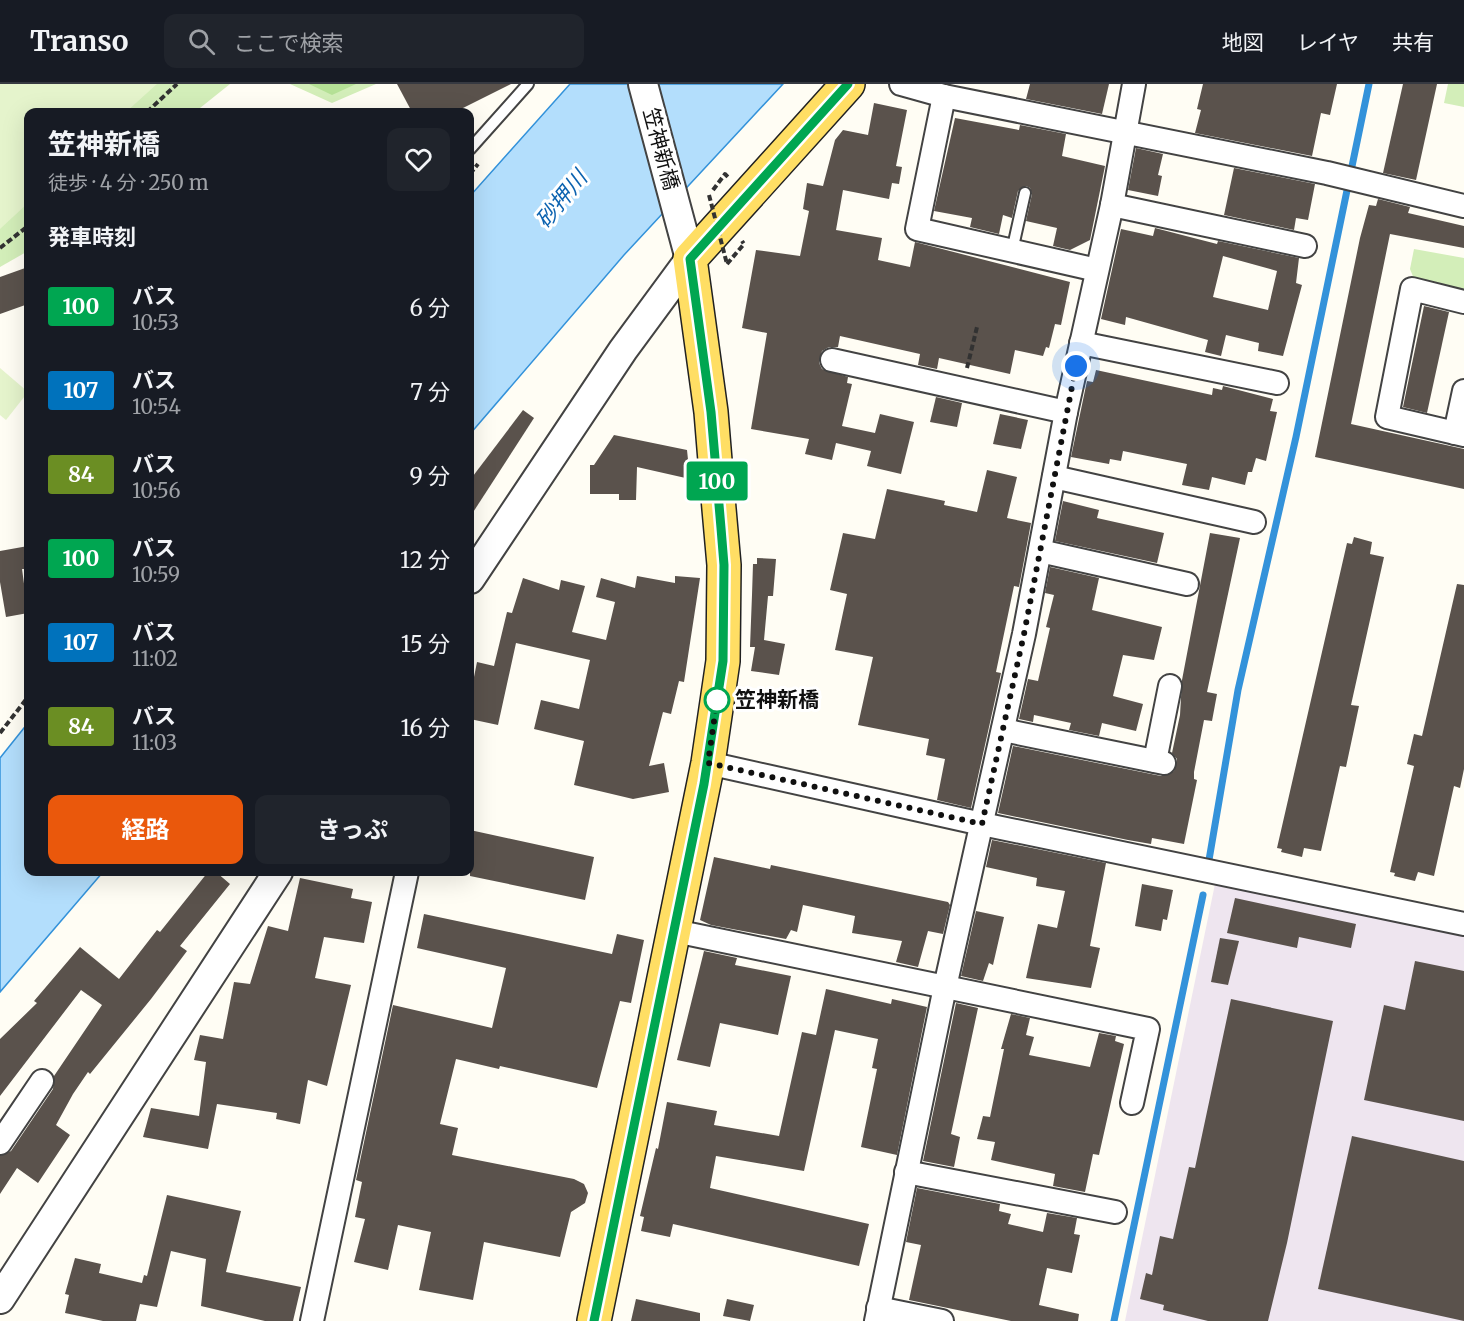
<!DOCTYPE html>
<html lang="ja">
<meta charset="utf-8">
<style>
body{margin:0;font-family:Merriweather,"Noto Sans JP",serif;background:#20242c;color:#f1f3f6;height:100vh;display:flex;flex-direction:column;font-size:22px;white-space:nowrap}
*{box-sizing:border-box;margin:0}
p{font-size:20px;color:#9ea1a6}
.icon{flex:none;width:33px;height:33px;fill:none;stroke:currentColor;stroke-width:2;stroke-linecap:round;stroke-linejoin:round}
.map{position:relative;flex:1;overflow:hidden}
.side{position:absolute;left:24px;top:24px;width:450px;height:768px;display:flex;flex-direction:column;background:#171b24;border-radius:12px;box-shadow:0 6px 24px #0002}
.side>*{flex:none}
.badge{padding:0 12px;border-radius:4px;font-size:21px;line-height:39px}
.you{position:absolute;width:30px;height:30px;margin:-15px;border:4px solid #fff;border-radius:50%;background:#1a73e8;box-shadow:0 0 0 9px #1a73e833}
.map>.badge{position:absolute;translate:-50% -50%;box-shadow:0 0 0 3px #fff}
h2{padding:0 24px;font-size:22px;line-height:54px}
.round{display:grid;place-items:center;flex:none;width:63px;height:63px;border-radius:12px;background:#20242c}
.headline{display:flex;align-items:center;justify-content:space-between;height:102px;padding:0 24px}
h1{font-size:28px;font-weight:700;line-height:45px}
.cta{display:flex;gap:12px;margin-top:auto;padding:12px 24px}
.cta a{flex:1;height:69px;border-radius:12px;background:#ea580c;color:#fff;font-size:24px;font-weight:700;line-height:69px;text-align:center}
.cta a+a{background:#20242c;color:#f1f3f6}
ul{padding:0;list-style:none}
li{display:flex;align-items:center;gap:18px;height:84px;padding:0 24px}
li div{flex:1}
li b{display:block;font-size:22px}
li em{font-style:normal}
li .badge{min-width:66px;font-weight:700;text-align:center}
header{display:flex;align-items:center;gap:36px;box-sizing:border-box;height:84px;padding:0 30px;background:#171b24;border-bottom:2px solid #363941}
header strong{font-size:28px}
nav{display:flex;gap:33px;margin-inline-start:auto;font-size:21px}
.search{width:420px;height:54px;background:#20242c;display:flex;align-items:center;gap:15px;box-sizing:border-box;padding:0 21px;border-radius:12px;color:#9ea1a6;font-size:22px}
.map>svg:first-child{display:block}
.industrial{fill:#eee5ef}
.green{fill:#d3eeb9}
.forest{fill:#b5e196}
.pitch{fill:#e5f4cc}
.water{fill:#b3defc;stroke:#3392da;stroke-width:1.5}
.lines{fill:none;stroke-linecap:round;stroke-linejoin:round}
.stream{stroke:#3392da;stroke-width:7}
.building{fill:#5a524c;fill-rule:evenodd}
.service-casing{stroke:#434343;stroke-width:14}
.minor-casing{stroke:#434343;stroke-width:26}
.tertiary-casing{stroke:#434343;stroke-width:32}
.primary-casing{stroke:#212121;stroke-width:36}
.path{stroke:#323232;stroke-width:4;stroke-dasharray:6 3;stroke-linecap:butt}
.service{stroke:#fff;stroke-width:10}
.minor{stroke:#fff;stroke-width:22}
.tertiary{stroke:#fff;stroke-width:28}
.primary{stroke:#ffde64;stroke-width:33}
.path-bridge{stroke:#323232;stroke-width:4;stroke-dasharray:6 3;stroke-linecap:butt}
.line-casing{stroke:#fff;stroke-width:14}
.line{stroke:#00a651;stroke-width:9}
.walk{stroke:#101010;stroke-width:6;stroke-dasharray:0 10.8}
.stop-dot{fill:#fff;stroke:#00a651;stroke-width:3}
.labels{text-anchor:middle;stroke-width:6;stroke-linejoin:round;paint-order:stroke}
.street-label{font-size:21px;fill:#101010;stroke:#fff}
.stop-label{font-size:21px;font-weight:bold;fill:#101010;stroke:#fff;text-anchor:start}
.water-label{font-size:22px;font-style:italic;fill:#0c63b0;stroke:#fff}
</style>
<header>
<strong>Transo</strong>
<div class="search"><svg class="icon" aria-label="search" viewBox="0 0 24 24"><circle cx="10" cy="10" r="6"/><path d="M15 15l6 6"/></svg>ここで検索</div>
<nav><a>地図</a><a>レイヤ</a><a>共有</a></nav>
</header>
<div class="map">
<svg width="1464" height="1237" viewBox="0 0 1464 1237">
<rect width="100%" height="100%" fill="#fffdf4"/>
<path class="industrial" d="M1215 800 1464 850V1237H1125Z"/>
<g class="green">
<path d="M0 0H230L195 28H28V167L0 183Z"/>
<path d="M290 0H376L332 19Z"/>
<path d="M1448 0H1464V23L1444 19Z"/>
<path d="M1414 165 1464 174V205L1414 195 1410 185Z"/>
</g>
<path class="forest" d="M309 0H356L332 11Z"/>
<g class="pitch">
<path d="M0 0H157L126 28H28V119L0 145Z"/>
<path d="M0 284 28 308 6 336 0 331Z"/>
</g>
<g class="water">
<path d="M570 0H783L624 171 470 350V112Z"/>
<path d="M28 639V788H103L0 908V674Z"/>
</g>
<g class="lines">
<g class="stream">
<path d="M1209 776 1238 606 1296 353 1369 0"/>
<path d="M1114 1237 1203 811"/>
</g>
</g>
<g class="building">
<path d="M397 0H511L455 28H412Z"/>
<path d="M1030 0H1109L1102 30 1026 15Z"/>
<path d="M1203 0H1337L1330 31 1321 29 1312 72 1195 49 1201 26 1197 25Z"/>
<path d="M1403 0H1437L1416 96 1383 89Z"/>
<path d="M874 19 907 26 896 82 902 83 899 100 892 99 889 115 843 106 836 146 882 154 878 176 910 183 915 158 1070 198 1061 241 1055 240 1049 264 1046 263 1043 272 1015 266 1010 290 939 274 937 285 918 281 920 270 840 252 838 263H829L822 267 819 279 822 285 848 293 847 299 852 300 842 342 875 349 880 330 914 338 901 390 867 382 871 367 836 359 832 376 805 370 809 355 751 345 767 249 742 244 756 166 800 172 809 127 803 125 807 99 823 102 835 56 843 46 868 51Z"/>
<path d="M955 34 1019 46 1020 41 1066 50 1062 72 1105 82 1090 156 1070 166 1053 162 1057 144 1026 137 1032 110 1030 104 1026 102 1018 107 1012 134 1003 131 999 150 970 143 972 134 934 127Z"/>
<path d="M1136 64 1163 70 1158 91 1162 92 1158 112 1128 106Z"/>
<path d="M1234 84 1315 100 1308 136 1296 134 1294 146 1224 131Z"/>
<path d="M1378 115 1410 123 1408 129 1464 142V164L1390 150 1351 340 1464 365V405L1315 373 1360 154 1369 121 1376 122Z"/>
<path d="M1155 144 1217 160 1218 157 1299 174 1296 199 1302 201 1283 272 1258 267 1259 259 1226 251 1221 272 1205 268 1208 256 1126 233 1125 241 1101 235 1121 145 1153 152ZM1223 172 1277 187 1268 226 1213 213Z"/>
<path d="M28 183V220L0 230V193Z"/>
<path d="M1424 222 1449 228 1427 329 1403 323Z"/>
<path d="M1096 286 1212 311 1213 304 1222 306 1223 302 1273 315 1270 327 1277 328 1266 377 1256 374 1252 388H1248L1245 401 1212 393 1209 406 1182 401 1187 380 1123 367 1121 377 1110 375 1109 380 1071 373 1087 297 1093 298Z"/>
<path d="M936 313 962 319 957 343 930 338Z"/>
<path d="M523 326 534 334 470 433V396Z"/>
<path d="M1000 330 1028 336 1021 365 993 360Z"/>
<path d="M614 351 687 366 690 395 637 383 636 416H619V410H590V381H594Z"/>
<path d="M987 386 1017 393 1007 434 1031 439 1019 503 1014 502 996 588 1001 589 971 724 937 716 945 675 926 671 929 655 858 641 873 573 835 566 847 510 830 506 843 449 875 455 887 405 945 417 944 421 977 428Z"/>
<path d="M1063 417 1099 426 1097 434 1164 449 1157 479 1055 457Z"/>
<path d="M1210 449 1240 454 1207 608 1217 610 1212 637 1204 636 1194 688V695L1197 696 1184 760 1152 754 1151 760 1128 756 998 729 1013 662 1161 692 1174 687 1177 675 1172 669 1180 631 1182 596Z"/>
<path d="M1354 453 1372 458 1370 470 1384 473 1351 621 1359 622 1346 683 1340 682 1321 767 1304 764 1302 773 1281 768 1282 765 1277 764 1347 459 1352 460Z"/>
<path d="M28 462V485H22L28 529 6 533 0 498V467Z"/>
<path d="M757 474 776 475 773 512H768L764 556 785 560 779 591 751 587 755 563H750L752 511 753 480H757Z"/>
<path d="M1050 483 1099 494 1092 526 1162 543 1154 576 1123 571 1113 612 1143 620 1136 647 1102 639 1099 652 1069 646 1071 639 1034 631 1033 638 1019 635 1028 595 1038 597 1050 544 1046 543 1054 511 1045 509Z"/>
<path d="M637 492 675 499V492L700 494 684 598 679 597 671 630 663 628 649 682 664 679 669 708 633 715 574 701 584 657 534 645 541 616 579 625 590 576 516 559 498 641 470 635V613L477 578 494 582 507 528 512 529 523 494 559 506 561 496 585 502 572 548 606 556 615 518 596 513 601 494 635 504Z"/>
<path d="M1457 500 1464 501V685L1460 704 1454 702 1434 792 1418 788 1415 797 1394 792 1395 789 1390 788 1414 682 1407 680 1414 650 1422 652Z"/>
<path d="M470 746 594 773 585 816 470 792Z"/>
<path d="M992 756 1106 779 1090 862 1100 864 1091 904 1026 894 1038 840 1057 844 1065 807 1036 802 1037 794 986 783Z"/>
<path d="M714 773 770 785 771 781 948 818 950 821 943 850 928 847 918 883 896 878 902 857 852 849 855 832 803 821 797 848 791 846 786 855 711 841 700 836Z"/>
<path d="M208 788H216L230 800 180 862 187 867 151 915 90 990 88 988 73 1010 56 1041 70 1051 38 1099 17 1084 0 1110V1072L11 1067 53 1005 54 992 102 921 81 906 0 1012V955L37 919 34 917 80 863 119 895 157 846 160 848Z"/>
<path d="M300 794 353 805 351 814 372 818 364 859 324 853 315 894 351 901 327 1002 308 996 300 1040 276 1035 277 1029 217 1020 208 1065 143 1053 151 1024 199 1032 206 978 194 976 200 951 223 955 234 898 250 900 268 842 288 847Z"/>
<path d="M1142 800 1173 806 1167 836 1163 835 1161 847 1135 842Z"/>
<path d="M1235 814 1356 840 1351 864 1299 853 1297 864 1227 849Z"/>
<path d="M976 827 1004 833 993 881 989 879 983 897 961 892Z"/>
<path d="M424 830 612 870 617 850 644 856 631 919 620 917 597 1004 500 982 499 985 456 975 440 1040 458 1044 452 1071 574 1095 584 1100 588 1109 585 1119 571 1128 560 1173 484 1158 473 1216 419 1206 431 1148 398 1141 388 1186 354 1178 365 1135 355 1133 362 1098 356 1096 393 921 492 944 506 884 417 864Z"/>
<path d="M1220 854 1239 857 1228 901 1211 898Z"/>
<path d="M704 867 737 874 735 881 791 892 778 951 720 939 710 983 677 976Z"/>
<path d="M1415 877 1464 887V1037L1364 1016 1384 921 1405 926Z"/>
<path d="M826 905 891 920 892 915 927 923 897 1071 861 1063 877 985 872 984 878 955 835 946 804 1087 716 1072 710 1104 869 1140 859 1182 673 1140 670 1153 641 1147 644 1133 640 1132 656 1064 658 1065 667 1018 717 1027 714 1041 779 1052 802 948 816 951Z"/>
<path d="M1231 915 1333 937 1287 1159 1268 1237H1208L1163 1226 1164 1221 1140 1215 1146 1189 1152 1191 1160 1152 1173 1155 1189 1083 1195 1084Z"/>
<path d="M956 919 978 924 951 1050 960 1053 954 1083 923 1077Z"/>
<path d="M1011 930 1030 934 1026 951 1034 953 1029 971 1090 983 1099 949 1116 952 1115 957 1124 960 1099 1071 1093 1070 1085 1108 1053 1102 1055 1090 991 1076 995 1058 977 1055 983 1032 990 1033 1004 965H1001Z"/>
<path d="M1352 1052 1464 1077V1237L1318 1205Z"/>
<path d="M917 1104 1000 1120 999 1127 1011 1130 1008 1140 1043 1148 1047 1129 1077 1134 1074 1150 1080 1151 1072 1189 1047 1184 1039 1221 1079 1230 1078 1237H1011L909 1216 921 1161 906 1158Z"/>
<path d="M167 1111 241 1127 226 1188 301 1203 293 1237H265L201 1222 206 1175 171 1167 157 1223 140 1220 136 1237H103L65 1229 69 1211 65 1210 75 1174 101 1180 99 1189 142 1199 144 1191 147 1192Z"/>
<path d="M636 1215 700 1229V1237H631Z"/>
<path d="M727 1215 754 1221 750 1237 723 1232Z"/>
</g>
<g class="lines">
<g class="service-casing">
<g id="service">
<path d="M470 65 528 0"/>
<path d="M1012 167 1025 109"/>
</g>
</g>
<g class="minor-casing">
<g id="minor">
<path d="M901 0 944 12 1327 89 1464 122"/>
<path d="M944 12 917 145 1097 186"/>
<path d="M1112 121 1305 162"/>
<path d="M1464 218 1412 205 1387 333 1464 351"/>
<path d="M1081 259 1277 299"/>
<path d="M832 276 1066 328"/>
<path d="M1455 349 1464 307"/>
<path d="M1054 393 1254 438"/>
<path d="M1040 467 1187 500"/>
<path d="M1003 646 1164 679"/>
<path d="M1155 677 1170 602"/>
<path d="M708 679 982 740 1464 840"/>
<path d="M675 847 1148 945 1132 1019"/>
<path d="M0 1059 42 997"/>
<path d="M906 1088 1115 1128"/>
<path d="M878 1224 942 1237"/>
<path d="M312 1237 407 788"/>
<path d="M876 1237 945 903 1024 550 1066 328 1112 121 1134 0"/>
</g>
</g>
<g class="tertiary-casing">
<g id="tertiary">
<path d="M470 495 623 266 690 175 643 0"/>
<path d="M0 1215 278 788"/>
</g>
</g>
<g class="primary-casing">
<path id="primary" d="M594 1237 708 679 723 577 724 481 719 425 711 328 690 175 848 0"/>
</g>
<g class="path">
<path d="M147 28 177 0"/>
<path d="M470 90 478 80"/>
<path d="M713 106 725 90 729 94"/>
<path d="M0 164 28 142"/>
<path d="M727 180 744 160 742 157"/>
<path d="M967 284 977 243"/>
<path d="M0 649 28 613"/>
</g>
<use href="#service" class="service"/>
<use href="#minor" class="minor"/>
<use href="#tertiary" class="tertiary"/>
<use href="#primary" class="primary"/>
<path class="path-bridge" d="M709 111 727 180"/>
</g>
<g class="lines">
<g class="line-casing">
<path id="line" d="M594 1237 704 700 723 577 724 481 721 444 711 328 690 175 848 0"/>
</g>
<use href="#line" class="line"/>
<path class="walk" d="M717 616 708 679 982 740 1024 550 1076 282"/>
</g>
<circle class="stop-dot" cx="717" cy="616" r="12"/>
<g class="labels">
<g class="street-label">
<text transform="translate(661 65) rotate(75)" y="7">笠神新橋</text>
</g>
<g class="stop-label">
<text x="735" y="623">笠神新橋</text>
</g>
<g class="water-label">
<text transform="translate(561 115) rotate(-51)" y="8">砂押川</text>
</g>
</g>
</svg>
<div class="you" style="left:1076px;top:282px"></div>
<b class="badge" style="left:717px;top:397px;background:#00a651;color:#fff">100</b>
<section class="side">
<div class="headline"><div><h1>笠神新橋</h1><p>徒歩 · 4 分 · 250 m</p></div><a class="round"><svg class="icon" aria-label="heart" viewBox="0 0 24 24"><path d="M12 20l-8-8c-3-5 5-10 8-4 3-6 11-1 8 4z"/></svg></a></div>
<h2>発車時刻</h2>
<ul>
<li><span class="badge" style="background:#00a651;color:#fff">100</span><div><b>バス</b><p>10:53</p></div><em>6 分</em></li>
<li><span class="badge" style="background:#0072bc;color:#fff">107</span><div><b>バス</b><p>10:54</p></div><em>7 分</em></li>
<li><span class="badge" style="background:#6b8e23;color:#fff">84</span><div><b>バス</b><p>10:56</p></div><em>9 分</em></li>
<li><span class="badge" style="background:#00a651;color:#fff">100</span><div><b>バス</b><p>10:59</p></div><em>12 分</em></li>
<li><span class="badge" style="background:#0072bc;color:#fff">107</span><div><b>バス</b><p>11:02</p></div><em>15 分</em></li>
<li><span class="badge" style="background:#6b8e23;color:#fff">84</span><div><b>バス</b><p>11:03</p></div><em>16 分</em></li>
</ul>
<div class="cta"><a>経路</a><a>きっぷ</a></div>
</section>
</div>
